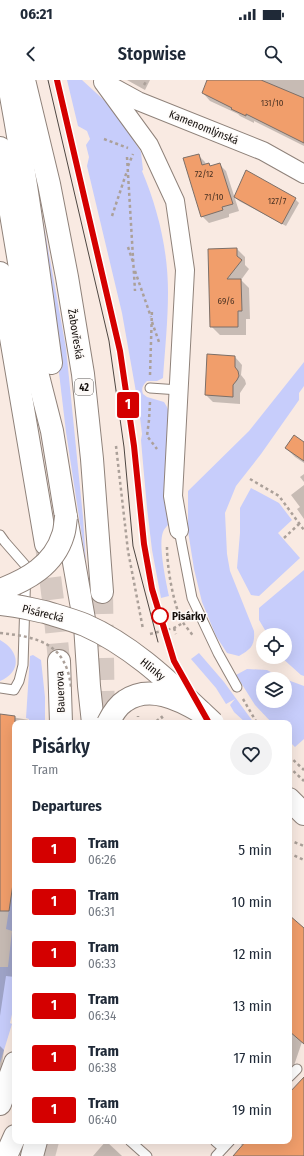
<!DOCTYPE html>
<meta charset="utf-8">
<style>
body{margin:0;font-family:"Fira Sans Condensed",sans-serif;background:#f2f2f3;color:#1f2937;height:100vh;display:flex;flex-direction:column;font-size:15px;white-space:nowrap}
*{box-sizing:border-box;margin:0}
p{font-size:13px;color:#747a83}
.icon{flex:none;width:22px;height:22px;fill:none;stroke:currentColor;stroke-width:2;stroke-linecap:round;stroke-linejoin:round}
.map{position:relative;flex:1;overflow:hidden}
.sheet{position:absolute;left:12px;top:640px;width:280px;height:424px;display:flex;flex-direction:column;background:#fff;border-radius:8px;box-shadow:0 4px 16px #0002}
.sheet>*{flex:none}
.badge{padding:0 8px;border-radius:3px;font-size:14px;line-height:26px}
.buttons{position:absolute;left:256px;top:548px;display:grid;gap:8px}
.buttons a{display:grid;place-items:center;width:36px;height:36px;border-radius:50%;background:#fff;box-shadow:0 4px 16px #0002;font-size:20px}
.map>.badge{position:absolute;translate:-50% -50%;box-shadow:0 0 0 2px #fff}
h2{padding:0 20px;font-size:15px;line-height:36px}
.round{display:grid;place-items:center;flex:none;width:42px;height:42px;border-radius:21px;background:#f2f2f3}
.headline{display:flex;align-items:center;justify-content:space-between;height:68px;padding:0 20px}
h1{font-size:19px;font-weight:600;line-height:30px}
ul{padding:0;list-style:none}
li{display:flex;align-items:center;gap:12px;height:52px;padding:0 20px}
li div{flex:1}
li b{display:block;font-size:15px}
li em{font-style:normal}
li .badge{min-width:44px;font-weight:700;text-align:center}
.status{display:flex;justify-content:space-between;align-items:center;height:28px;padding:0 20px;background:#fff;direction:ltr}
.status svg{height:11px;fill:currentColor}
header{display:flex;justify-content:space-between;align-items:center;height:52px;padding:0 20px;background:#fff;font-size:18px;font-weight:600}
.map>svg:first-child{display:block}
.green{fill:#c7cdfb}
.shadow{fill:#0003}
.building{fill:#f19e6b;stroke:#7c6f68}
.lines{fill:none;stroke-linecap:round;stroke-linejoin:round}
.highway-tunnel{stroke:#d6c9c2;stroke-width:22;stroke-dasharray:22 11;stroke-linecap:butt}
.lane-casing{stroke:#8f827a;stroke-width:11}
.street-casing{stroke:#8f827a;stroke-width:20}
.secondary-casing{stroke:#8f827a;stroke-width:24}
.highway-casing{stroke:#8f827a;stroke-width:24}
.path{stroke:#aba099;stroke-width:2.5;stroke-dasharray:3 3;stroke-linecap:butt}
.lane{stroke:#fff;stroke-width:9}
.street{stroke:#fff;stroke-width:18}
.secondary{stroke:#fff;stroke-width:22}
.highway{stroke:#fff;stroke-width:22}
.tram{stroke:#4e4742;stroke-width:1}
.secondary-bridge-casing{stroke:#8f827a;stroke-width:24;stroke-linecap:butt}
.highway-bridge-casing{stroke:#8f827a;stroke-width:24;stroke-linecap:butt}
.path-bridge{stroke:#aba099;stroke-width:2.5;stroke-dasharray:3 3;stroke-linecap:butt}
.secondary-bridge{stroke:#fff;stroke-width:22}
.highway-bridge{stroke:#fff;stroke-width:22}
.line-casing{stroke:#fff;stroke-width:9}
.line{stroke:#d40000;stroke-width:6}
.stop-dot{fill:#fff;stroke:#d40000;stroke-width:2}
.labels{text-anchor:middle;stroke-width:3;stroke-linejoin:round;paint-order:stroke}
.number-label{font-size:9px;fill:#4a3223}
.shield{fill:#fdfaf8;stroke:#595552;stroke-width:1}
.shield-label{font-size:10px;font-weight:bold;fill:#130e0b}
.street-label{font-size:11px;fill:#130e0b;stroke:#fdfaf8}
.stop-label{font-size:11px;font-weight:bold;fill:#130e0b;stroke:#fdfaf8;text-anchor:start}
</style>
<div class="status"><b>06:21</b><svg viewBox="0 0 49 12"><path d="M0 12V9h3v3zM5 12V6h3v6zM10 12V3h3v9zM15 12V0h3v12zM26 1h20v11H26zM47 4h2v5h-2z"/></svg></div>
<header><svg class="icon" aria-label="back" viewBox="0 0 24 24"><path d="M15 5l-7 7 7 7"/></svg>Stopwise<svg class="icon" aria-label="search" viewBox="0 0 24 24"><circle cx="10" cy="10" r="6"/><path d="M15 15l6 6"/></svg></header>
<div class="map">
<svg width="304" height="1076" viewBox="0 0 304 1076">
<rect width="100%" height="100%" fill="#f9eae2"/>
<g class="green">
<path d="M67 0H82L106 22 121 40 141 72 143 90 142 91C158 129 168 170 168 212 168 241 165 269 163 298L157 301H147C143 305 141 308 143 314L147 317 164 322 167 327 169 333C166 370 164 407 168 445 166 447 164 449 163 452 158 465 166 502 169 516L161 518 152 470 147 428 142 372 141 360 142 354 139 329 122 233 87 86 89 77 86 65 90 59 87 51 78 46Z"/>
<path d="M40 124 66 268 83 437 86 483 66 352 42 149Z"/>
<path d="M304 282V306L299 313V320L261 374 236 406 225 433 227 474 230 491 254 551C255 566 251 569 239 576L227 573 216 556 202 522 194 489 188 451V411L249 351Z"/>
<path d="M251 408 279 423 292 440 278 453 300 478 259 516 251 515 237 488 240 453V428Z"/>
<path d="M304 490V596L301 595 281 577H285V555H268L259 540V528Z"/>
<path d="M0 560C20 571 22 592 0 601Z"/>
<path d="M199 573 224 602 254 643H246L234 632 230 625 235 619 226 624 216 608 191 579Z"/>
<path d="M33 575 41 580 45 617V643H29V639L26 638 30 576Z"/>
<path d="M247 589 267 590 284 599H263V621H285V599L304 606V659L295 667 289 661V643H272L255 625 236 595Z"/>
<path d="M15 790V921L10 943 12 944 0 983V887H8L12 851 6 849Z"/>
</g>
<g class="shadow">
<path d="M127 0H150L145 10Z"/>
<path d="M208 0H245L252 15 262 0H304V66L254 41V43L240 36 238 34 210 21 203 13Z"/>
<path d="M198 75 205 82 206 85 211 87 219 84 226 91 239 131 229 134V137L209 143 202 136Z"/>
<path d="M235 117 295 119 299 123 286 146 239 121Z"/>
<path d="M237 169 245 177V185L249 189 241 200 249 208 250 239H246V255H220L211 246Z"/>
<path d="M235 277 242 285 241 295 245 300 246 304 240 313V324L213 322 206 315Z"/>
<path d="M304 363V383L295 377 286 368Z"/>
<path d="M304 394V402L300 397Z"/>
<path d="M304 405V439L297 429 300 427 291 415Z"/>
<path d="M0 635 29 640 32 643H15V897L6 896 0 936Z"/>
<path d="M289 836 304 849V964L302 962 289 1000Z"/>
<path d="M0 966 4 970 0 999Z"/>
<path d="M304 999V1076H234L243 1066 237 1061H289V1014Z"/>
<path d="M106 1061 122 1076H93Z"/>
</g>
<g class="building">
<path d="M207 0H261L304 18V63L246 34V36L231 29 232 28 202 13Z"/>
<path d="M199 74 202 85 209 83 210 86 220 83 233 124 222 127 223 130 201 137 183 78Z"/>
<path d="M246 90 296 118 282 144 234 117Z"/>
<path d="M237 168V176L242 180 227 199H241L242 231H238V247H210L208 169Z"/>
<path d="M207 274 235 276V287L238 291 239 296 237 300 233 305V317L205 315Z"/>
<path d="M294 355 304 362V381L285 368Z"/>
<path d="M0 634 15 636V790L9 831H0Z"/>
<path d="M289 835 304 848V964L289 951Z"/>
<path d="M304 997V1076H233L246 1061H289V1013Z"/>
</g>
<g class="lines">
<g class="highway-tunnel">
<path d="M46 465 54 528 59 581"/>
<path d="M102 512 104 643"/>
<path d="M44 1076 48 1061"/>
</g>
<g class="lane-casing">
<g id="lane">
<path d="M150 308 179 310"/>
<path d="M179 450 192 518 218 573 237 607"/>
<path d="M0 455 5 462 26 486 23 585 19 601 14 610 0 608"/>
<path d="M289 997 297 989"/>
<path d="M130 1061 147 1076"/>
<path d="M215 1061 223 1068"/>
<path d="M216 1076 230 1061"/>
</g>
</g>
<g class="street-casing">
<g id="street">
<path d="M103 2 149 65 175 121 185 190 173 416 179 450"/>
<path d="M107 4 138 21 263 71 304 94"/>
</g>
</g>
<g class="secondary-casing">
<path id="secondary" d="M289 719 304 734"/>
</g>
<g class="highway-casing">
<g id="highway">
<path d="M8 0C26 94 38 189 51 283"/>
<path d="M24 0 49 104 67 197 83 294 92 379 102 512"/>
<path d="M0 68 38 296 52 351 66 437 85 545 89 606 93 643"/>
<path d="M0 193 46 464"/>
<path d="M59 581 61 643"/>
<path d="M0 1024 15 983"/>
<path d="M6 1076 15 1056"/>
<path d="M32 1076 36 1061"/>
</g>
</g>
<g class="path">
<path d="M144 5 147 0"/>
<path d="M104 59 128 68"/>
<path d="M127 77 135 211"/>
<path d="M128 86 133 74"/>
<path d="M112 136 127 91"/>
<path d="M128 167 133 182"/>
<path d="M135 191 151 237"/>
<path d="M152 242 159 262"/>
<path d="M150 295 152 229"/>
<path d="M150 322 149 340 147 356 157 369"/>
<path d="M116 366 128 471 143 549"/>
<path d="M250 399 279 416 304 450"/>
<path d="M284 458 299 444"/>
<path d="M167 467C167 487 173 523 182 541 185 546 190 551 193 556"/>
<path d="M174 548 176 554"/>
<path d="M150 554 174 548 183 543"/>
<path d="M243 619 257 643"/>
<path d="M157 639 160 643"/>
<path d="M138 643V636"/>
<path d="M289 676 304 690"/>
<path d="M289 687 304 701"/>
<path d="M289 760 304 766"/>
<path d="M289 773 304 780"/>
</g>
<use href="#lane" class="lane"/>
<use href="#street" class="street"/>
<use href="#secondary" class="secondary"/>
<use href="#highway" class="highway"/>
<g class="tram">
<path d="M48 0 109 261 124 367 133 466 158 562"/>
<path d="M57 0 120 271 134 367 144 464 152 509 173 575"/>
</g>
<g class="secondary-bridge-casing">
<path id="secondary-bridge" d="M0 524C15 525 30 529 45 532 58 536 73 540 85 545 135 567 174 607 213 643"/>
</g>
<g class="highway-bridge-casing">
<g id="highway-bridge">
<path d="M0 510C27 500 54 485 63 455 65 450 65 443 66 437"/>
<path d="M108 643C112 635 117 626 125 621 149 604 179 619 201 632"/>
</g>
</g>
<g class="path-bridge">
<path d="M0 553C38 557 66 563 71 607"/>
<path d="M161 636 166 643"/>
</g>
<use href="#secondary-bridge" class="secondary-bridge"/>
<use href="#highway-bridge" class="highway-bridge"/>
</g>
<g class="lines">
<g class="line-casing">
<path id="line" d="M57 0 120 271 134 366 144 464 152 509 174 581 209 643"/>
</g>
<use href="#line" class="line"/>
</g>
<circle class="stop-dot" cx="160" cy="536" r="8"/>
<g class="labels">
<g class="number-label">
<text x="272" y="26">131/10</text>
<text x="204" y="97">72/12</text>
<text x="214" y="120">71/10</text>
<text x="277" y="124">127/7</text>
<text x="226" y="224">69/6</text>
</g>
<rect class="shield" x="75" y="299" width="18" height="16" rx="3"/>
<g class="shield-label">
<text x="84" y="311">42</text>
</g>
<g class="street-label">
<text transform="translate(204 47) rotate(22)" y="4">Kamenomlýnská</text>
<text transform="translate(76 254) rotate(81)" y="4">Žabovřeská</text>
<text transform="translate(43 533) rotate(14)" y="4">Pisárecká</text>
<text transform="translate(153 589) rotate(39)" y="4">Hlinky</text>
<text transform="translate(60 612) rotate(-92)" y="4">Bauerova</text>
</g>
<g class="stop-label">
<text x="172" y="540">Pisárky</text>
</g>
</g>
</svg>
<div class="buttons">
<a><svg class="icon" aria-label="locate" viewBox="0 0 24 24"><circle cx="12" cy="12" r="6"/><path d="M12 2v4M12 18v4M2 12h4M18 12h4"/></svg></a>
<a><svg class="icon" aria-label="layers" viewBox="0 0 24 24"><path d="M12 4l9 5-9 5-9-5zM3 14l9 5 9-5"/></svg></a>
</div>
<b class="badge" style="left:128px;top:325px;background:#d40000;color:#fff">1</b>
<section class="sheet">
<div class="headline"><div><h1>Pisárky</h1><p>Tram</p></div><a class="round"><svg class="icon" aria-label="heart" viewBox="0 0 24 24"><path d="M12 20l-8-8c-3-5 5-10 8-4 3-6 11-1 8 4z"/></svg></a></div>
<h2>Departures</h2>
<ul>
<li><span class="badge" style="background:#d40000;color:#fff">1</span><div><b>Tram</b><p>06:26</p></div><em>5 min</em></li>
<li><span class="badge" style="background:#d40000;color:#fff">1</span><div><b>Tram</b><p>06:31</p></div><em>10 min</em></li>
<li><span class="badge" style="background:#d40000;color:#fff">1</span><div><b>Tram</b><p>06:33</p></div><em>12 min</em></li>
<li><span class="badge" style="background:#d40000;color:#fff">1</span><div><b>Tram</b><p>06:34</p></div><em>13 min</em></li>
<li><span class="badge" style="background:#d40000;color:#fff">1</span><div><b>Tram</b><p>06:38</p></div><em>17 min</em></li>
<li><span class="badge" style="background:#d40000;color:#fff">1</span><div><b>Tram</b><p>06:40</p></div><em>19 min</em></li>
</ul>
</section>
</div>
